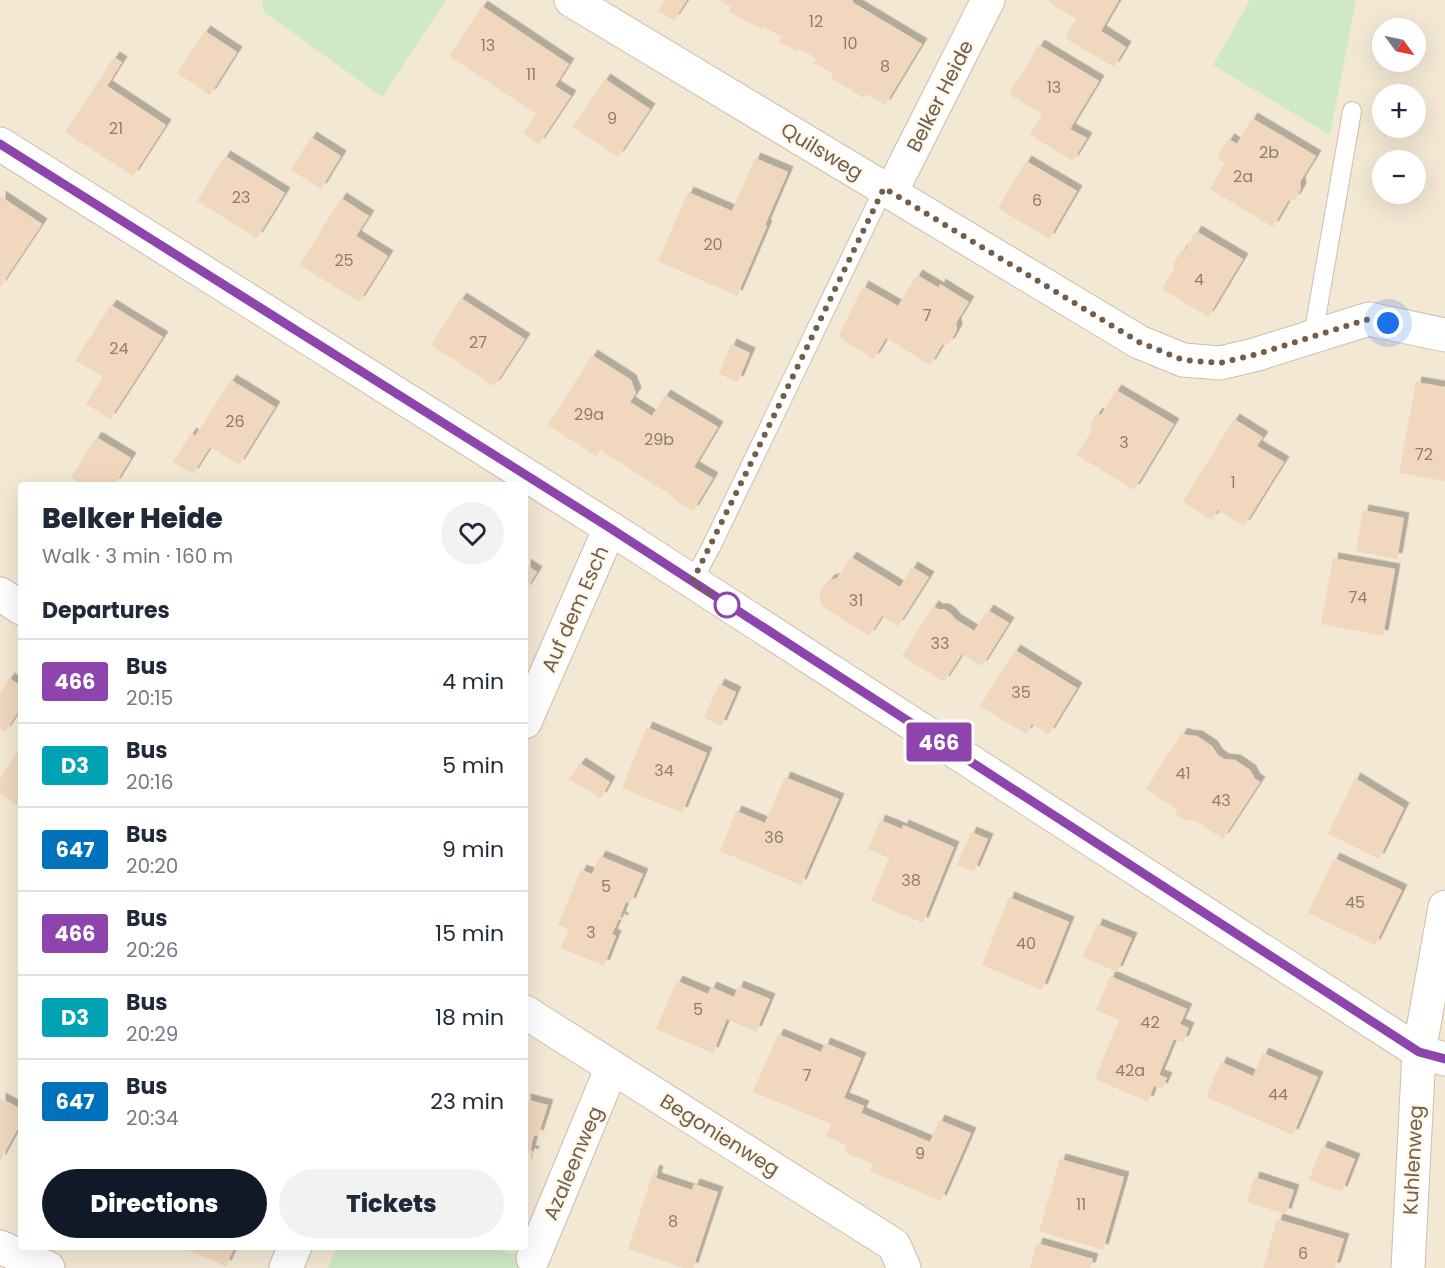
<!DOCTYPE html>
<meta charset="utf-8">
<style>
body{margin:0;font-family:Poppins,sans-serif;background:#f2f2f3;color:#1f2937;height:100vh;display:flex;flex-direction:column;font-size:22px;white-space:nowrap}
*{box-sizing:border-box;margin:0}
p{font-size:20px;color:#747a83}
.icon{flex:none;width:33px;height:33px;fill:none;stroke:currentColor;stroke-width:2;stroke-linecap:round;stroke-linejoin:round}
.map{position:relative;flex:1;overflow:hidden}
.panel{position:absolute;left:18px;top:482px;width:510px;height:768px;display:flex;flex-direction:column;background:#fff;border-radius:6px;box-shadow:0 6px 24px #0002}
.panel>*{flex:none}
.badge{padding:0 12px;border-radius:4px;font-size:21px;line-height:39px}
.needle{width:39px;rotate:123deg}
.tools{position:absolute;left:1372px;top:18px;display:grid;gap:12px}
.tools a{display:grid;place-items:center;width:54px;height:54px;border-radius:50%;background:#fff;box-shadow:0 6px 24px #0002;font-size:30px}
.you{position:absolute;width:30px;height:30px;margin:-15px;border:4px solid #fff;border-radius:50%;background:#1a73e8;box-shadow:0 0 0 9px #1a73e833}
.map>.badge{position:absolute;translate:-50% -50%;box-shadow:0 0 0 3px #fff}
h2{padding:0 24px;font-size:22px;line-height:54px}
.round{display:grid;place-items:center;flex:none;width:63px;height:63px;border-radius:32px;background:#f2f2f3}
.headline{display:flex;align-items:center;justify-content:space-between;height:102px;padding:0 24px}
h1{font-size:28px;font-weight:800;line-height:45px}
.cta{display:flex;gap:12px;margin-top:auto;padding:12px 24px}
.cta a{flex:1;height:69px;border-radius:36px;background:#111827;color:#fff;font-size:24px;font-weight:800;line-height:69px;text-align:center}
.cta a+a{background:#f2f2f3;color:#1f2937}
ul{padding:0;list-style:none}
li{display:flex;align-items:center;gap:18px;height:84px;padding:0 24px;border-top:2px solid #e0e1e3}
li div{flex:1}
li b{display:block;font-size:22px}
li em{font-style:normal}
li .badge{min-width:66px;font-weight:700;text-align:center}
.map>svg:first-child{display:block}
.residential{fill:#f3e8d4;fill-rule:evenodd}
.green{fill:#cfe9c4}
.building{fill:#f0d7be;filter:url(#shadow)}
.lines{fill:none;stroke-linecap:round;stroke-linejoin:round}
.lane-casing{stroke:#cdbeac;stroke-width:20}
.street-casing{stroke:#cdbeac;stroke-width:35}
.lane{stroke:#fff;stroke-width:18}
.street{stroke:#fff;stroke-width:33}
.line-casing{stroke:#fff;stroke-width:14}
.line{stroke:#8e44ad;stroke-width:9}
.walk{stroke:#745e4b;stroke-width:6;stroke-dasharray:0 10.8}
.stop-dot{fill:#fff;stroke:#8e44ad;stroke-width:3}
.labels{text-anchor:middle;stroke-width:4.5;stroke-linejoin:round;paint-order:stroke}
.number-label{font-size:16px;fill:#937c68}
.street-label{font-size:20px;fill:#745e4b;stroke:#fef9eb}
</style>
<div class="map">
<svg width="1445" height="1268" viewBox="0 0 1445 1268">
<defs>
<filter id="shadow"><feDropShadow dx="5.5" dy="-5.5" stdDeviation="0" flood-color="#0004"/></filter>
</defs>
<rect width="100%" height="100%" fill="#fcf5e5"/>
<path class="residential" d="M0 0H262L264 12 382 96 446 0H1445V1268H0ZM1383 28H1416V62H1383ZM1383 94H1416V128H1383ZM1383 160H1416V194H1383ZM21 484H525V1246H21Z"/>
<g class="green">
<path d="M262 0H446L382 97 264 12Z"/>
<path d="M1250 0H1356L1330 135 1213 65Z"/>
<path d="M337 1246 487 1247 518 1255 521 1268H328Z"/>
</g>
<g class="building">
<path d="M665 0H687L674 20 658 11Z"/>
<path d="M719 0H853L852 2 922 44 885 105 866 94 864 98 831 78 833 74 814 63 817 59 798 48 796 51 779 41 782 37 763 27 762 30 729 11 731 7Z"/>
<path d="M1050 0H1119L1101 31 1126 47 1114 67 1065 38 1076 19 1049 2Z"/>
<path d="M482 6 569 64 555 86 571 96 539 144 523 133 536 114 449 56Z"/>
<path d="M205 31 237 52 210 95 177 73Z"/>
<path d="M1039 45 1099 81 1070 129 1087 138 1073 161 1030 135 1042 114 1009 94Z"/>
<path d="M114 57 122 62 107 86 166 125 133 176 65 132Z"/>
<path d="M605 79 650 109 618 157 573 127Z"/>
<path d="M1252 118 1316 156 1300 182 1301 189 1295 199 1288 201 1273 227 1210 189 1225 163 1217 158 1223 148 1229 139 1237 144Z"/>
<path d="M311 137 341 156 321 189 291 170Z"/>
<path d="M225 156 285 193 257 238 197 201Z"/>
<path d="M755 158 788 172 765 225 767 226 737 296 658 261 688 192 732 211Z"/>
<path d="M1026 161 1077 191 1049 239 998 208Z"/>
<path d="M0 196 42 224 0 287Z"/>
<path d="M341 198 369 216 356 236 388 256 359 302 300 265Z"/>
<path d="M1196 231 1243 259 1208 317 1162 289 1174 269 1173 264 1182 250 1186 249Z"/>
<path d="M917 275 939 288 940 284 969 302 956 323 957 330 949 344 942 345 930 365 886 338 874 359 838 337 863 286 898 306Z"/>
<path d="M461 298 525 339 494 386 431 345Z"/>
<path d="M111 305 163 337 110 419 86 404 103 377 75 360Z"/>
<path d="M731 344 750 353 738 382 719 374Z"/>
<path d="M592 355 631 380 636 393 630 402 652 416 665 395 718 427 694 467 713 478 693 511 673 499 674 497 600 450 596 456 548 425Z"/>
<path d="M231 380 275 407 239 465 210 447 193 474 173 462 191 433 195 436Z"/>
<path d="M1416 382 1445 387V481L1399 473Z"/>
<path d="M1116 390 1174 424 1134 490 1077 455 1092 430 1089 427 1097 413 1101 415Z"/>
<path d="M1234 419 1263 437 1257 446 1284 462 1244 526 1218 510 1212 520 1183 502Z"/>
<path d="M96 437 131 458 115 484H81L71 478Z"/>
<path d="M1363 510 1404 518 1397 559 1356 551Z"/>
<path d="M851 557 900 587 912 567 929 577 898 626 882 616 869 636 822 606 819 594 829 580 837 578Z"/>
<path d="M1333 558 1395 569 1383 636 1321 624Z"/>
<path d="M525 564 537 572 525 591Z"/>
<path d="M933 606 938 609H944L951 614 955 619 974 631 988 610 1009 623 982 666 962 654 944 682 902 656Z"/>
<path d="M1015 650 1077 688 1049 734 1032 724 1026 734 980 706Z"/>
<path d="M9 678 21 686V707L5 732 0 729V693Z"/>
<path d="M719 684 736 692 721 726 704 718Z"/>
<path d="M647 727 707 753 682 813 622 788Z"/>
<path d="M1182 733 1187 735 1197 736 1212 746 1218 755 1224 759 1235 760 1250 770 1255 779 1260 782 1223 839 1194 820 1187 821 1177 815 1175 808 1146 789Z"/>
<path d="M21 746V808L0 794V779Z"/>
<path d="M580 763 610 782 601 798 569 779Z"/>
<path d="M785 777 839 799 801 885 720 851 736 811 765 823Z"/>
<path d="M1355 778 1404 808 1379 859 1328 834Z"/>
<path d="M880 820 902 829 903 825 954 847 923 923 871 901 889 858 868 849Z"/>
<path d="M971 832 988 839 974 872 957 865Z"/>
<path d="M600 856 643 874 630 904 626 902 620 917 623 918V921L619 919 612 934 616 936 604 966 561 948 569 929 558 925 581 870 592 874Z"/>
<path d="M1334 858 1402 890 1375 945 1308 913Z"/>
<path d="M1009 897 1069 922 1042 990 982 965Z"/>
<path d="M1097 924 1132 938 1117 972 1083 957Z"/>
<path d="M1110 976 1187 1009 1180 1024 1189 1028 1183 1042 1174 1039 1159 1075 1167 1078 1162 1089 1154 1086 1148 1102 1095 1079 1119 1020 1096 1010Z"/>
<path d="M677 981 708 994 711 987 734 997 738 986 770 999 756 1032 727 1019 713 1053 656 1029Z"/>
<path d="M778 1034 821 1052 825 1043 861 1058 844 1098 864 1106 861 1113 930 1142 939 1120 971 1133 941 1201 870 1171 873 1164 844 1152 847 1146 826 1136 831 1124 753 1092Z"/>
<path d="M1263 1053 1318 1077 1293 1135 1206 1097 1221 1062 1253 1076Z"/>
<path d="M0 1098 21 1109V1123L0 1161Z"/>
<path d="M525 1099 548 1105 538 1136 534 1135 530 1151 534 1152 533 1155 529 1153 526 1166Z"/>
<path d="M1322 1146 1355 1159 1342 1192 1309 1180Z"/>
<path d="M1060 1159 1124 1177 1103 1250 1039 1231Z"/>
<path d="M654 1170 658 1172 656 1178 692 1190 694 1184 718 1192 693 1268H684L628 1249Z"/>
<path d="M1254 1177 1294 1190 1286 1214 1247 1202Z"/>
<path d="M1277 1219 1344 1239 1335 1268H1263Z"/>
<path d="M1037 1243 1093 1259 1090 1268H1030Z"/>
<path d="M178 1246H235L226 1266Z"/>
</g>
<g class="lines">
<g class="lane-casing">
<g id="lane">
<path d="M1313 336 1352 111"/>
<path d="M692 582 711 547 794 375 884 188"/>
</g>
</g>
<g class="street-casing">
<g id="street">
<path d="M571 0 1139 342 1183 360 1220 363 1254 355 1369 319 1445 335"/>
<path d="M0 144 610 528 1419 1052 1445 1059"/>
<path d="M891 192 988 0"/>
<path d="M0 594 21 608"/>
<path d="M525 722 610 528"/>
<path d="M525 1012 894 1245 904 1268"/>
<path d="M0 1247 48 1268"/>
<path d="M533 1258 612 1067"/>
<path d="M286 1268 295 1246"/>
<path d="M1408 1268 1419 1052 1445 907"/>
</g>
</g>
<use href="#lane" class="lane"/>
<use href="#street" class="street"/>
</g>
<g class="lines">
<g class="line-casing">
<path id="line" d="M0 144 610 528 1419 1052 1445 1059"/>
</g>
<use href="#line" class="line"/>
<path class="walk" d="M727 605 731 608 692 582 752 461 884 188 1139 342 1183 360 1220 363 1254 355 1369 319 1388 323"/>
</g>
<circle class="stop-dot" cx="727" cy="605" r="12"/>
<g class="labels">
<g class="number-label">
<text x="816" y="27">12</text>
<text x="850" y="49">10</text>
<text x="488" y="51">13</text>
<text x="885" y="72">8</text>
<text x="531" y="80">11</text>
<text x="1054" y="93">13</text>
<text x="612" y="124">9</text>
<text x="116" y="134">21</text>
<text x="1269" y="158">2b</text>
<text x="1243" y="182">2a</text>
<text x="241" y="203">23</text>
<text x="1037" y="206">6</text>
<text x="713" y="250">20</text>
<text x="344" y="266">25</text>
<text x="1199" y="285">4</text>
<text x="927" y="321">7</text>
<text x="478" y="348">27</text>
<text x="119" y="354">24</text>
<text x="589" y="420">29a</text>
<text x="235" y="427">26</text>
<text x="659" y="445">29b</text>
<text x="1124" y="448">3</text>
<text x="1424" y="460">72</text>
<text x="1233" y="488">1</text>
<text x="1358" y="603">74</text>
<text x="856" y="606">31</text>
<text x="940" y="649">33</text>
<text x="1021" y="698">35</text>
<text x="664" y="776">34</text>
<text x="1183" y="779">41</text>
<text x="1221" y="806">43</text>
<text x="774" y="843">36</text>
<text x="911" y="886">38</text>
<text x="606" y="892">5</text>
<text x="1355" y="908">45</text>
<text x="591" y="938">3</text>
<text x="1026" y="949">40</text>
<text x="698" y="1015">5</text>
<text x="1150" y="1028">42</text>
<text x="1130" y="1076">42a</text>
<text x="807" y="1081">7</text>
<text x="1278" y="1100">44</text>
<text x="920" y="1159">9</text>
<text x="1081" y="1210">11</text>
<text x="673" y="1227">8</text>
<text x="1303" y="1259">6</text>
</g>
<g class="street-label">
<text transform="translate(940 96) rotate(-63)" y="7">Belker Heide</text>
<text transform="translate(822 151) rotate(31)" y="7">Quilsweg</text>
<text transform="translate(575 609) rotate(-66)" y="7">Auf dem Esch</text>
<text transform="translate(720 1135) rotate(32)" y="7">Begonienweg</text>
<text transform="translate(1413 1160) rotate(-87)" y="7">Kuhlenweg</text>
<text transform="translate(573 1163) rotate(-67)" y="7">Azaleenweg</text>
</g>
</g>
</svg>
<div class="tools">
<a><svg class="needle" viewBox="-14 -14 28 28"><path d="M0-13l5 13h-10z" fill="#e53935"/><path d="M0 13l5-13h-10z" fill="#747a83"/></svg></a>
<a>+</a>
<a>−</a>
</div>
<div class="you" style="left:1388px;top:323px"></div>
<b class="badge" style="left:939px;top:742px;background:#8e44ad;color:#fff">466</b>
<section class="panel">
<div class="headline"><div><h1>Belker Heide</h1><p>Walk · 3 min · 160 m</p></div><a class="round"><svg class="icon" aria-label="heart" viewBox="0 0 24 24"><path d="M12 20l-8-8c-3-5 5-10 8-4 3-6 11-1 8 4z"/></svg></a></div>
<h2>Departures</h2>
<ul>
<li><span class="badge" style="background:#8e44ad;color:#fff">466</span><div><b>Bus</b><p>20:15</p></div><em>4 min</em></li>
<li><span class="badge" style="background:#00a3b4;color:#fff">D3</span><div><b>Bus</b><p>20:16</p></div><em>5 min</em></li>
<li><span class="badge" style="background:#0072bc;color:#fff">647</span><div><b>Bus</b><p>20:20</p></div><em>9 min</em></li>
<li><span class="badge" style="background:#8e44ad;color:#fff">466</span><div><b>Bus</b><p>20:26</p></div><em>15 min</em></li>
<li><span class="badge" style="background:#00a3b4;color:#fff">D3</span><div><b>Bus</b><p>20:29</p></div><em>18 min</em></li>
<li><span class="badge" style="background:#0072bc;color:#fff">647</span><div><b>Bus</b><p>20:34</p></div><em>23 min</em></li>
</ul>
<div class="cta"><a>Directions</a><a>Tickets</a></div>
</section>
</div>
